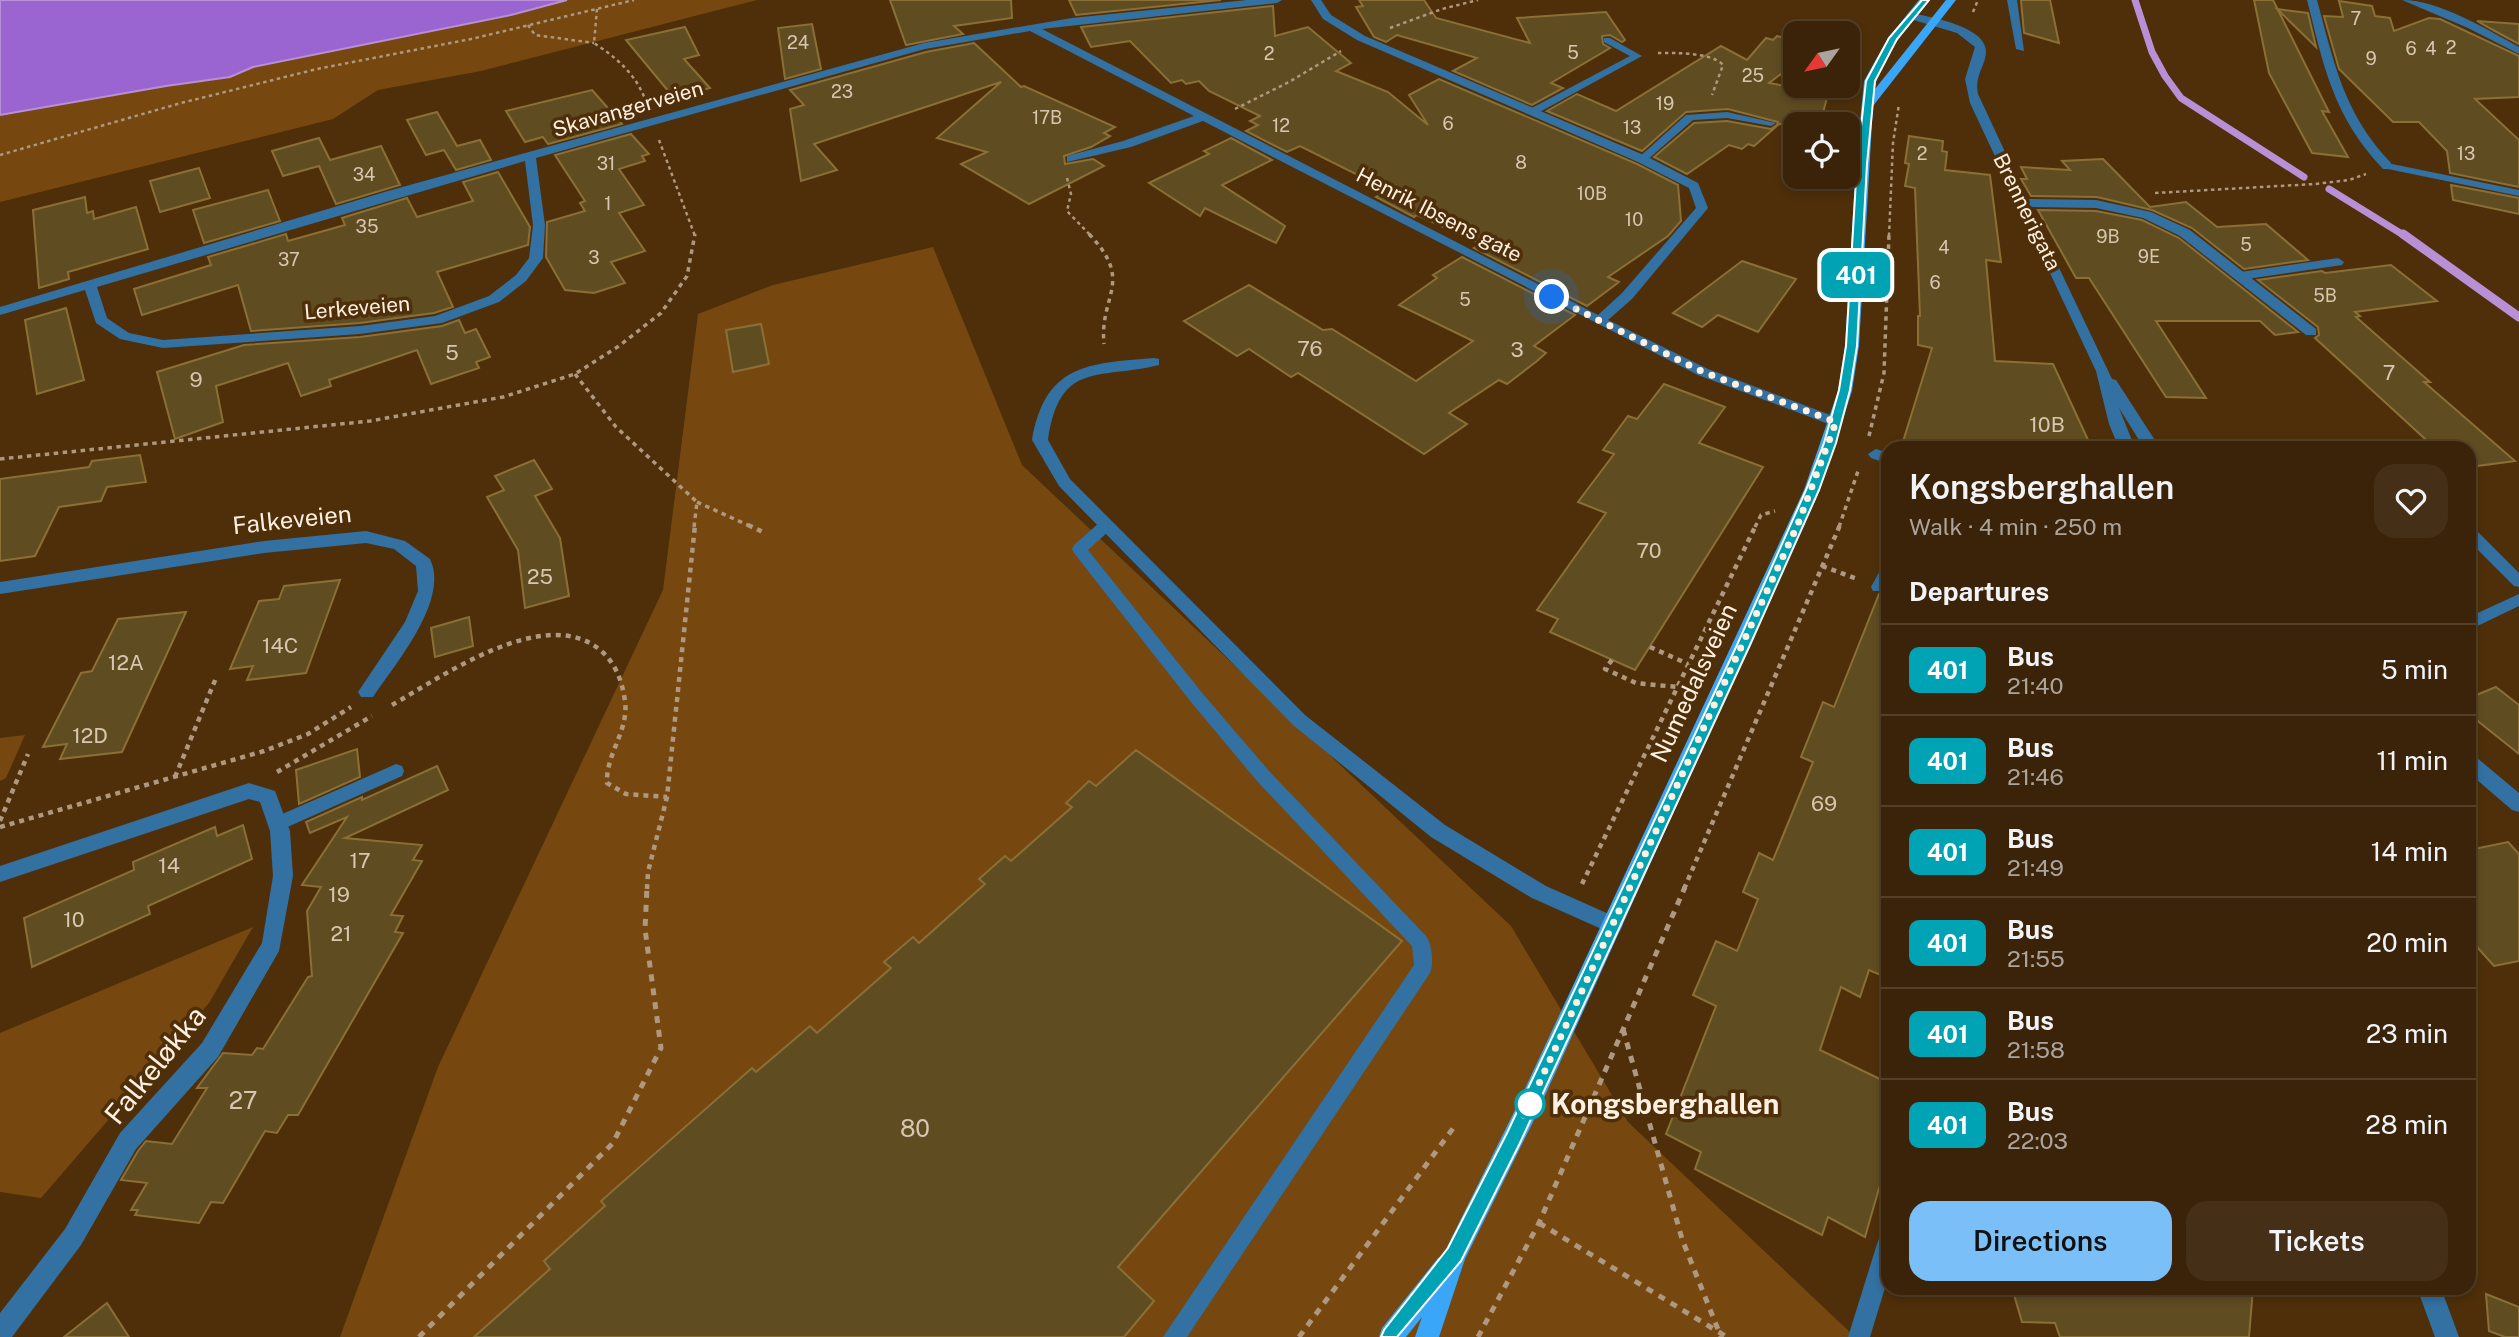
<!DOCTYPE html>
<meta charset="utf-8">
<style>
body{margin:0;font-family:"Public Sans",sans-serif;background:#452f16;color:#f1f3f6;height:100vh;display:flex;flex-direction:column;font-size:26px;white-space:nowrap}
*{box-sizing:border-box;margin:0}
p{font-size:23px;color:#aba49c}
.icon{flex:none;width:38px;height:38px;fill:none;stroke:currentColor;stroke-width:2;stroke-linecap:round;stroke-linejoin:round}
.map{position:relative;flex:1;overflow:hidden}
.drawer{position:absolute;left:1881px;top:441px;width:595px;height:854px;display:flex;flex-direction:column;background:#3a2308;border-radius:21px;box-shadow:0 4px 10px #0003,0 0 0 2px #544029}
.drawer>*{flex:none}
.badge{padding:0 14px;border-radius:10px;font-size:24px;line-height:46px}
.needle{width:46px;rotate:237deg}
.tools{position:absolute;left:1783px;top:21px;display:grid;gap:14px}
.tools a{display:grid;place-items:center;width:77px;height:77px;border-radius:14px;background:#3a2308;box-shadow:0 4px 10px #0003,0 0 0 2px #544029;font-size:35px}
.you{position:absolute;width:35px;height:35px;margin:-18px;border:5px solid #fff;border-radius:50%;background:#1a73e8;box-shadow:0 0 0 10px #1a73e833}
.map>.badge{position:absolute;translate:-50% -50%;box-shadow:0 0 0 4px #fff}
h2{padding:0 28px;font-size:26px;line-height:63px}
.round{display:grid;place-items:center;flex:none;width:74px;height:74px;border-radius:21px;background:#452f16}
.overview{display:flex;align-items:center;justify-content:space-between;height:119px;padding:0 28px}
h1{font-size:33px;font-weight:600;line-height:52px}
.primary-button{display:flex;gap:14px;margin-top:auto;padding:14px 28px}
.primary-button a{flex:1;height:80px;border-radius:21px;background:#7abff8;color:#111;font-size:28px;font-weight:600;line-height:80px;text-align:center}
.primary-button a+a{background:#452f16;color:#f1f3f6}
ul{padding:0;list-style:none}
li{display:flex;align-items:center;gap:21px;height:91px;padding:0 28px;border-top:2px solid #544029}
li div{flex:1}
li b{display:block;font-size:26px}
li em{font-style:normal}
li .badge{min-width:77px;font-weight:700;text-align:center}
.map>svg:first-child{display:block}
.green{fill:#76480f}
.water{fill:#9b65d1;stroke:#b98fd6;stroke-width:2}
.lines{fill:none;stroke-linecap:round;stroke-linejoin:round}
.stream-far1{stroke:#b98fd6;stroke-width:7}
.stream{stroke:#b98fd6;stroke-width:9}
.building{fill:#604c21;stroke:#8a7036;stroke-width:2}
.path-far3{stroke:#ae987f;stroke-width:2.5;stroke-dasharray:3.5 3.5;stroke-linecap:butt}
.path-far2{stroke:#ae987f;stroke-width:3.5;stroke-dasharray:4.5 4.5;stroke-linecap:butt}
.path-far1{stroke:#ae987f;stroke-width:4.5;stroke-dasharray:5 5;stroke-linecap:butt}
.path{stroke:#ae987f;stroke-width:5;stroke-dasharray:7 7;stroke-linecap:butt}
.service{fill:#3271a2;fill-rule:evenodd}
.minor{fill:#3271a2;fill-rule:evenodd}
.primary{fill:#39a6f7;fill-rule:evenodd}
.line{fill:#00a3b4;stroke:#fff;stroke-width:2}
.walk{stroke:#fff0e1;stroke-width:7;stroke-dasharray:0 12.6}
.stop-dot{fill:#fff;stroke:#00a3b4;stroke-width:3.5}
.labels{text-anchor:middle;stroke-width:7;stroke-linejoin:round;paint-order:stroke}
.far-number-label{font-size:18px;fill:#d7c7b1}
.far-street-label{font-size:21px;fill:#fff0e1;stroke:#4e2f0a}
.number-label{font-size:21px;fill:#d7c7b1}
.street-label{font-size:24px;fill:#fff0e1;stroke:#4e2f0a}
.near-number-label{font-size:24px;fill:#d7c7b1}
.near-street-label{font-size:28px;fill:#fff0e1;stroke:#4e2f0a}
.near-stop-label{font-size:28px;font-weight:bold;fill:#fff0e1;stroke:#4e2f0a;text-anchor:start}
</style>
<div class="map">
<svg width="2519" height="1337" viewBox="0 0 2519 1337">
<rect width="100%" height="100%" fill="#4e2f0a"/>
<g class="green">
<path d="M567 0H757L481 71 378 90 333 119 0 202V115L166 86 230 77 253 67 511 15Z"/>
<path d="M933 247 1022 465 1511 926 1628 1122 1855 1337H340L438 1067 663 590 698 314 773 285Z"/>
<path d="M25 735 6 778 0 781V738Z"/>
<path d="M253 927 209 1003 41 1198 0 1192V1033Z"/>
</g>
<path class="water" d="M0 0H567L511 15 253 67 230 77 166 86 0 115Z"/>
<g class="lines">
<g class="stream-far1">
<path d="M2135 0 2152 52 2165 76 2181 98 2304 177"/>
<path d="M2329 189 2405 236"/>
</g>
<path class="stream" d="M2403 234 2519 317"/>
</g>
<g class="building">
<path d="M890 0H1011L1012 18 954 26 963 34 906 45Z"/>
<path d="M1069 0H1221L1076 15Z"/>
<path d="M1359 0H1424L1436 18 1530 43 1517 18 1606 12 1625 40 1622 42 1610 35 1602 36 1603 44 1610 48 1551 83 1563 88 1532 105 1453 71 1477 58 1397 35 1386 42 1374 37 1356 7 1363 6Z"/>
<path d="M2021 0H2050L2059 43 2024 33Z"/>
<path d="M2254 0H2273L2329 112 2322 111 2348 157 2312 153 2269 73Z"/>
<path d="M2339 1 2372 6 2375 16 2390 18 2394 31 2429 18 2440 19 2519 56V97L2475 99 2519 140V187L2450 173 2447 151 2419 122H2393L2339 69 2324 16 2343 17Z"/>
<path d="M1273 6 1275 36 1308 27 1351 63 1336 71 1388 92 1428 125 1409 95 1439 79 1637 164 1678 185 1681 221 1668 236 1608 277 1619 282 1587 306 1474 248 1481 244 1417 215 1414 217 1376 197 1388 190 1300 146 1287 152 1246 131 1258 125 1250 121 1260 116 1209 91 1199 81 1186 84 1182 80 1171 83 1130 41 1091 47 1081 27Z"/>
<path d="M2277 9 2308 13 2316 47Z"/>
<path d="M2477 21 2519 24V44L2493 30Z"/>
<path d="M812 24 821 69 785 79 778 28Z"/>
<path d="M685 27 699 55 684 59 710 88 674 98 626 40Z"/>
<path d="M1777 36 1796 41V63L1769 83 1828 94 1820 124H1779L1754 146 1748 144 1742 149 1729 145 1687 174 1654 157 1694 123 1727 121 1771 129 1777 125 1778 122 1728 109 1686 112 1642 151 1547 111 1577 94 1616 111 1721 46 1747 60 1766 38 1773 40Z"/>
<path d="M974 43 1021 87 1024 86 1115 127 1104 133 1110 136 1091 147 1064 156 1065 164 1093 159 1104 166 1029 204 961 164 987 152 937 138 1001 82 814 144 837 170 801 181 790 109 804 105 790 90 926 52Z"/>
<path d="M592 90 622 124 548 144 543 137 525 142 506 111Z"/>
<path d="M437 112 457 146 480 140 491 160 456 170 444 150 426 155 407 120Z"/>
<path d="M631 134 649 154 642 156 645 161 619 169 644 205 619 213 645 251 611 262 625 283 594 293 565 290 546 257 547 222 585 211 580 203 585 201 555 155Z"/>
<path d="M1909 136 1943 141 1942 151 1947 152 1945 170 1990 175 2001 262 1986 260 1995 361 2053 364 2089 442 2065 441 2064 448H1901L1932 348 1918 345V316H1920L1915 188 1905 186 1909 164 1905 163Z"/>
<path d="M319 138 330 160 381 146 400 185 336 204 319 166 283 176 272 151Z"/>
<path d="M1231 138 1272 160 1222 185 1285 226 1276 243 1205 208 1200 216 1149 183 1209 154 1204 151Z"/>
<path d="M2103 159 2150 207 2186 202 2217 227 2266 224 2308 260 2244 269 2192 228 2152 210 2097 197 2031 196 2021 179H2027L2021 167 2070 170 2062 161Z"/>
<path d="M199 168 210 198 160 212 150 181Z"/>
<path d="M498 172 530 227 528 245 437 272 453 307 434 313 360 323 251 331 238 285 142 315 134 289 211 265 208 257 286 234 288 241 345 225 342 218 407 198 417 217 473 201 463 182Z"/>
<path d="M2451 185 2519 198V214L2453 200Z"/>
<path d="M268 190 280 221 204 243 193 210Z"/>
<path d="M85 197 87 213 93 211 94 219 136 207 148 249 68 272 69 279 39 288 33 210Z"/>
<path d="M2038 210 2096 211 2142 220 2179 238 2298 332 2275 335 2260 321H2156L2206 398 2166 397 2089 278H2076Z"/>
<path d="M1462 257 1575 315 1534 346 1546 353 1537 361 1507 384 1499 380 1449 413 1467 424 1424 454 1298 373 1291 377 1249 349 1237 356 1184 321 1249 285 1323 330 1332 329 1416 381 1473 341 1399 305 1437 278 1433 275Z"/>
<path d="M1742 261 1796 279 1758 332 1718 315 1702 327 1673 313Z"/>
<path d="M2391 265 2437 301 2355 312 2360 316 2356 317 2430 382H2424L2515 461 2469 467V448H2435L2315 338 2319 335 2318 327 2258 280 2322 271 2325 273Z"/>
<path d="M66 308 84 380 37 394 25 320Z"/>
<path d="M459 320 465 333 476 329 490 357 476 362 479 368 431 384 417 350 329 380 331 386 301 396 288 363 216 386 223 422 175 439 157 372 244 345 360 337 442 326Z"/>
<path d="M761 324 769 364 733 372 726 330Z"/>
<path d="M1664 384 1725 407 1699 443 1763 467 1635 670 1550 632 1558 619 1537 610 1606 513 1578 502 1614 454 1603 450 1628 416 1637 419Z"/>
<path d="M140 455 146 482 107 487 101 501 59 507 35 556 0 561V479L89 467 92 461Z"/>
<path d="M534 460 552 489 535 496 560 538 569 596 525 608 518 550 487 497 504 490 495 476Z"/>
<path d="M340 580 306 673 247 680 253 666 230 669 259 601 279 599 284 586Z"/>
<path d="M1888 587V978L1869 970 1860 997 1841 987 1820 1050 1888 1083V1157L1865 1237 1828 1217 1822 1235 1695 1169 1701 1152 1666 1134 1716 1006 1693 995 1716 941 1737 951 1758 899 1743 892 1759 853 1773 860 1813 762 1801 757 1823 702 1834 707 1879 594 1885 592Z"/>
<path d="M186 612 122 752 60 759 67 744 43 747 81 673 92 671 118 619Z"/>
<path d="M469 617 473 646 435 657 431 628Z"/>
<path d="M2496 687 2519 705V754L2469 714V698Z"/>
<path d="M357 749 360 777 299 804 296 770Z"/>
<path d="M1136 750 1402 941 1118 1267 1154 1301 1124 1337H474L550 1269 544 1261 605 1206 601 1201 752 1068 756 1072 810 1026 817 1033 891 968 884 962 913 937 919 943 985 884 979 879 1005 856 1011 861 1072 807 1066 803 1089 781 1096 786Z"/>
<path d="M437 766 448 790 345 838 422 845 413 860 422 861 391 915 403 916 395 932 403 933 298 1115H288L277 1133 265 1131 223 1203 211 1202 199 1223 135 1215 138 1210H131L147 1183 121 1180 138 1151 146 1141 172 1144 207 1088H197L223 1053 252 1055 257 1048 263 1049 308 977 312 976 307 911 321 887 302 885 347 817 310 833 306 822 362 797V800Z"/>
<path d="M243 825 252 859 148 906 150 914 32 967 24 918 134 870 133 862 215 827 217 836Z"/>
<path d="M2508 842 2519 854V961L2494 966 2469 938V850Z"/>
<path d="M2012 1288H2253L2249 1337H2060L2055 1323 2022 1322Z"/>
<path d="M2486 1294 2519 1307V1337H2505L2489 1331Z"/>
<path d="M107 1303 129 1337H64Z"/>
</g>
<g class="lines">
<g class="path-far3">
<path d="M597 9 594 43C617 58 637 75 646 102"/>
<path d="M1973 12 1978 0"/>
<path d="M528 25 535 35 594 43"/>
<path d="M1390 28 1442 9 1478 0"/>
<path d="M1658 53C1674 53 1712 52 1723 65L1712 95"/>
<path d="M1235 109 1289 82 1341 51"/>
<path d="M659 140 695 236"/>
<path d="M0 155 181 103 317 69 471 39 634 0"/>
<path d="M1067 178 1071 194 1067 211 1091 236"/>
<path d="M2155 193 2315 184 2349 180 2366 174"/>
<path d="M1889 236 1893 143 1899 104"/>
</g>
<g class="path-far2">
<path d="M1089 234C1135 282 1099 295 1104 344"/>
<path d="M575 374 616 427 697 502 694 527"/>
<path d="M1869 436 1884 373 1889 234"/>
<path d="M0 459 370 421 503 397 575 374 619 346 661 313 687 276 695 234"/>
<path d="M697 502 752 527"/>
<path d="M1755 527 1761 515 1775 511"/>
<path d="M1839 527 1858 471"/>
</g>
<g class="path-far1">
<path d="M748 525 765 533"/>
<path d="M1822 566 1857 579"/>
<path d="M1650 647 1688 664"/>
<path d="M1612 660 1605 669 1636 683 1677 687"/>
<path d="M392 705C443 676 543 605 599 649 615 662 622 680 625 701 629 731 606 753 607 783L626 794 667 797"/>
<path d="M277 772 372 716"/>
<path d="M175 777 216 678"/>
<path d="M0 821 28 754"/>
<path d="M0 827 264 751 308 734 351 707"/>
<path d="M1582 884 1756 525"/>
<path d="M647 889 648 872 667 797 695 525"/>
<path d="M1684 889 1840 525"/>
</g>
<g class="path">
<path d="M1623 1029 1682 1239 1721 1337"/>
<path d="M1539 1223 1727 1337"/>
<path d="M419 1337 613 1143 661 1048 645 929 647 887"/>
<path d="M1299 1337 1457 1123"/>
<path d="M1478 1337 1539 1223 1685 887"/>
</g>
<g class="service">
<path d="M2007 0H2017L2024 51 2016 49Z"/>
<path d="M1604 38H1610L1642 56 1536 114H1528V110L1630 56 1604 42Z"/>
<path d="M1727 112 1776 123 1771 126 1727 118 1693 120 1646 161 1637 159 1686 115Z"/>
<path d="M2387 163 2519 190V196L2383 168 2382 166Z"/>
<path d="M2338 258 2344 262 2342 265 2240 280 2234 276 2240 272Z"/>
<path d="M1105 521 1110 522 1112 526 1110 530 1088 550 1203 694 1269 771 1427 937C1432 947 1434 963 1430 973L1187 1337H1163L1414 965 1412 946 1257 781 1191 702 1074 553 1072 549 1074 545 1100 522Z"/>
<path d="M2469 527 2474 528 2519 573V587L2514 586 2469 541Z"/>
<path d="M1888 564C1889 574 1889 582 1883 591H1873L1871 587 1883 565Z"/>
<path d="M2519 594V606L2469 630V617Z"/>
<path d="M396 764 402 766 404 771 402 776 283 829 277 831 271 829 268 824 271 819Z"/>
<path d="M1888 1233V1278L1870 1337H1848L1877 1244 1880 1236Z"/>
</g>
<g class="minor">
<path d="M1247 0H1282L1277 3 1042 29 1598 315 1622 293 1696 208 1689 188 1638 162 1357 40 1323 19 1311 0H1321L1331 15 1365 36 1646 156 1698 183 1708 208 1632 299 1608 320 1708 369 1841 419 1843 422 1841 425H1831L1698 375 1203 121 1131 147 1067 162V156L1123 141 1194 116 1030 31 925 49 536 158 545 225 543 258 526 281 499 302 442 323 360 334 163 348 120 339 96 323 85 290 0 315V307L388 191 924 43 1072 18ZM525 161 533 225 529 258 516 275 489 296 435 316 360 326 163 340 129 333 107 318 97 287Z"/>
<path d="M2307 0H2317C2334 63 2344 114 2391 163V169H2383C2333 116 2324 67 2307 0Z"/>
<path d="M2402 0C2439 0 2486 29 2519 47V54L2468 28Z"/>
<path d="M1911 13C1930 17 1985 26 1986 51 1986 67 1974 74 1978 94L2027 199 2096 200 2151 212 2190 230 2316 329V335H2306L2180 236 2143 218 2096 208 2030 207 2112 379 2116 380 2160 448H2144L2119 408 2135 448H2119L2109 424 2096 371 1970 103 1965 79 1975 47 1957 33 1907 18V14Z"/>
<path d="M1154 358 1159 359V365C1098 380 1060 360 1048 440L1070 479 1305 715 1445 825 1546 886 1620 919 1623 925 1620 931 1613 934 1606 931 1532 898 1431 837 1293 725 1059 486 1032 440C1045 365 1087 363 1154 358Z"/>
<path d="M1876 449 1888 453V464L1871 458 1868 454Z"/>
<path d="M366 531 405 541 430 559C450 600 395 664 373 697H361L358 692 405 622 418 591 416 566 394 549 366 543 264 553 0 594V582L264 541Z"/>
<path d="M2469 755 2476 757 2519 793V812L2512 810 2469 773Z"/>
<path d="M249 783 275 791 290 831 293 876 279 951 218 1057 136 1149 81 1245 12 1337H0V1313L65 1229 120 1133 202 1043 262 943 273 876 270 831 260 802 249 799 0 882V866Z"/>
<path d="M2417 1288H2441L2459 1337H2435Z"/>
</g>
<path class="primary" d="M1919 0H1930C1911 25 1878 57 1875 89L1946 0H1956L1873 106 1859 346 1852 391 1820 490 1532 1124 1465 1259 1439 1337H1415L1422 1317 1406 1337H1379L1382 1328 1438 1258 1443 1255 1516 1108 1804 490 1838 391 1845 346 1856 164 1864 81 1888 38Z"/>
</g>
<path class="line" d="M1922 0H1929L1897 39 1875 81 1867 164 1857 346 1850 390 1836 443 1819 490 1750 645 1519 1145 1461 1261 1397 1337H1381L1384 1330 1448 1248 1507 1133 1737 645 1806 490 1824 443 1839 390 1846 346 1857 164 1866 81 1889 38Z"/>
<g class="lines">
<path class="walk" d="M1530 1104 1524 1116 1798 524 1836 422 1703 372 1552 297"/>
</g>
<circle class="stop-dot" cx="1530" cy="1104" r="14"/>
<g class="labels">
<g class="far-number-label">
<text x="2356" y="25">7</text>
<text x="798" y="49">24</text>
<text x="2451" y="54">2</text>
<text x="2411" y="55">6</text>
<text x="2431" y="55">4</text>
<text x="1573" y="59">5</text>
<text x="1269" y="60">2</text>
<text x="2371" y="65">9</text>
<text x="1753" y="82">25</text>
<text x="842" y="98">23</text>
<text x="1665" y="110">19</text>
<text x="1047" y="124">17B</text>
<text x="1448" y="130">6</text>
<text x="1281" y="132">12</text>
<text x="1632" y="134">13</text>
<text x="1922" y="160">2</text>
<text x="2466" y="160">13</text>
<text x="1521" y="169">8</text>
<text x="606" y="170">31</text>
<text x="364" y="181">34</text>
<text x="1592" y="200">10B</text>
<text x="608" y="210">1</text>
<text x="1634" y="226">10</text>
<text x="367" y="233">35</text>
<text x="2108" y="243">9B</text>
<text x="2246" y="251">5</text>
<text x="1944" y="254">4</text>
<text x="2149" y="263">9E</text>
<text x="594" y="264">3</text>
<text x="289" y="266">37</text>
<text x="1935" y="289">6</text>
<text x="2325" y="302">5B</text>
<text x="1465" y="306">5</text>
</g>
<g class="far-street-label">
<text transform="translate(628 109) rotate(-16)" y="7">Skavangerveien</text>
<text transform="translate(2027 212) rotate(64)" y="7">Brennerigata</text>
<text transform="translate(1439 215) rotate(27)" y="7">Henrik Ibsens gate</text>
<text transform="translate(357 308) rotate(-5)" y="7">Lerkeveien</text>
</g>
<g class="number-label">
<text x="1310" y="356">76</text>
<text x="1517" y="357">3</text>
<text x="452" y="360">5</text>
<text x="2389" y="380">7</text>
<text x="196" y="387">9</text>
<text x="2047" y="432">10B</text>
<text x="1649" y="558">70</text>
<text x="540" y="584">25</text>
<text x="280" y="653">14C</text>
<text x="126" y="670">12A</text>
<text x="90" y="743">12D</text>
<text x="1824" y="811">69</text>
<text x="360" y="868">17</text>
<text x="169" y="873">14</text>
<text x="339" y="902">19</text>
<text x="74" y="927">10</text>
<text x="341" y="941">21</text>
</g>
<g class="street-label">
<text transform="translate(292 520) rotate(-6)" y="8">Falkeveien</text>
<text transform="translate(1694 683) rotate(-65)" y="8">Numedalsveien</text>
</g>
<g class="near-number-label">
<text x="243" y="1109">27</text>
<text x="915" y="1137">80</text>
</g>
<g class="near-street-label">
<text transform="translate(155 1065) rotate(-51)" y="10">Falkeløkka</text>
</g>
<g class="near-stop-label">
<text x="1551" y="1114">Kongsberghallen</text>
</g>
</g>
</svg>
<div class="tools">
<a><svg class="needle" viewBox="-14 -14 28 28"><path d="M0-13l5 13h-10z" fill="#e53935"/><path d="M0 13l5-13h-10z" fill="#aba49c"/></svg></a>
<a><svg class="icon" aria-label="locate" viewBox="0 0 24 24"><circle cx="12" cy="12" r="6"/><path d="M12 2v4M12 18v4M2 12h4M18 12h4"/></svg></a>
</div>
<div class="you" style="left:1552px;top:297px"></div>
<b class="badge" style="left:1856px;top:275px;background:#00a3b4;color:#fff">401</b>
<section class="drawer">
<div class="overview"><div><h1>Kongsberghallen</h1><p>Walk · 4 min · 250 m</p></div><a class="round"><svg class="icon" aria-label="heart" viewBox="0 0 24 24"><path d="M12 20l-8-8c-3-5 5-10 8-4 3-6 11-1 8 4z"/></svg></a></div>
<h2>Departures</h2>
<ul>
<li><span class="badge" style="background:#00a3b4;color:#fff">401</span><div><b>Bus</b><p>21:40</p></div><em>5 min</em></li>
<li><span class="badge" style="background:#00a3b4;color:#fff">401</span><div><b>Bus</b><p>21:46</p></div><em>11 min</em></li>
<li><span class="badge" style="background:#00a3b4;color:#fff">401</span><div><b>Bus</b><p>21:49</p></div><em>14 min</em></li>
<li><span class="badge" style="background:#00a3b4;color:#fff">401</span><div><b>Bus</b><p>21:55</p></div><em>20 min</em></li>
<li><span class="badge" style="background:#00a3b4;color:#fff">401</span><div><b>Bus</b><p>21:58</p></div><em>23 min</em></li>
<li><span class="badge" style="background:#00a3b4;color:#fff">401</span><div><b>Bus</b><p>22:03</p></div><em>28 min</em></li>
</ul>
<div class="primary-button"><a>Directions</a><a>Tickets</a></div>
</section>
</div>
